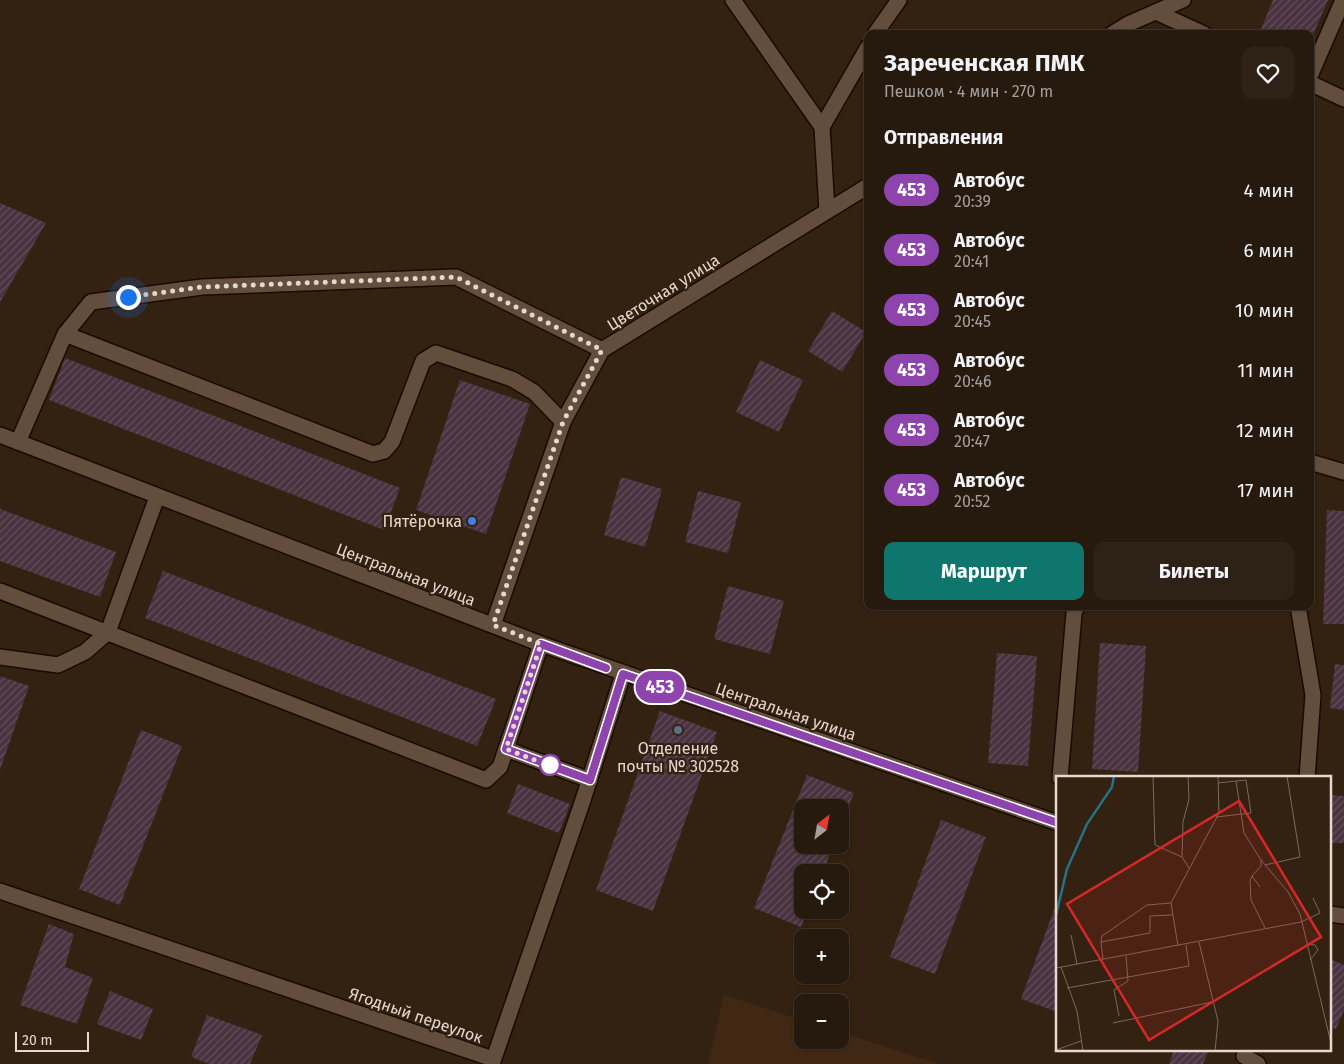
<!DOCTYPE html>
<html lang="ru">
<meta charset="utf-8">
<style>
body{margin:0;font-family:"Fira Sans",sans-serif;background:#2e2216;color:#f1f3f6;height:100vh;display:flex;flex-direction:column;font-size:19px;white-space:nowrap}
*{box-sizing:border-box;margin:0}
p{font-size:16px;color:#a4a09d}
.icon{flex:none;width:28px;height:28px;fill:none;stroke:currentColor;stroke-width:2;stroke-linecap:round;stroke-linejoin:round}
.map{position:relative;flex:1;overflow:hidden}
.panel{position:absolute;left:864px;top:30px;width:450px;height:580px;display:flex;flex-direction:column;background:#26190d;border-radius:10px;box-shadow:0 1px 4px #0004,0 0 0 1px #42382e}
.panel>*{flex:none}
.badge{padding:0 10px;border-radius:16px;font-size:18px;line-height:32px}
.needle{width:32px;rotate:31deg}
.fabs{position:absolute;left:794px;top:799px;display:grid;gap:10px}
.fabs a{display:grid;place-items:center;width:55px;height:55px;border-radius:10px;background:#26190d;box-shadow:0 1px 4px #0004,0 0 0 1px #42382e;font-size:25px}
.scale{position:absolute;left:15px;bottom:12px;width:74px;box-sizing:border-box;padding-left:5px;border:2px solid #e5d8cf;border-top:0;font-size:14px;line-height:18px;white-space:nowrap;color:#e5d8cf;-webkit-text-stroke:4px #332111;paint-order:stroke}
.you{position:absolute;width:25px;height:25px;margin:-12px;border:4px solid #fff;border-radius:50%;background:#1a73e8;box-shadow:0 0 0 8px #1a73e833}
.map>.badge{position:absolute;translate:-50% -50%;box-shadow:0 0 0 2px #fff}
h2{padding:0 20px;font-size:19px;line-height:45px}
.round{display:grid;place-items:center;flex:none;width:52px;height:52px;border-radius:10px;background:#2e2216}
.head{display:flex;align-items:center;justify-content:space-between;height:85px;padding:0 20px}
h1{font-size:24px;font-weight:700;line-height:38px}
.button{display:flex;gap:10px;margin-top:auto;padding:10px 20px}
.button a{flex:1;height:58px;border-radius:10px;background:#0f766e;color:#fff;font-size:20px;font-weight:700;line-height:58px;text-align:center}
.button a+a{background:#2e2216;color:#f1f3f6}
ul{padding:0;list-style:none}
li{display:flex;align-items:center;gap:15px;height:60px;padding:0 20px}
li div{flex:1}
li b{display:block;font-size:19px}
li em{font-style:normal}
li .badge{min-width:55px;font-weight:700;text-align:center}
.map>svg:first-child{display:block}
.built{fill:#402814}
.building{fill:url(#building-hatch)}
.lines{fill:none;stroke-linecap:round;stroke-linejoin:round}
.minor-casing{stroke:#1a0a00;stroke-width:18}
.minor{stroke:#634e3e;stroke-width:15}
.line-casing{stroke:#fff;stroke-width:11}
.line{stroke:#8e44ad;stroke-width:8}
.walk{stroke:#e5d8cf;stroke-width:5;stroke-dasharray:0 9}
.shop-dot{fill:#3f7fe0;stroke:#332111;stroke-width:2}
.service-dot{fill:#5c6f8a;stroke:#332111;stroke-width:2}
.stop-dot{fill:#fff;stroke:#8e44ad;stroke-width:2.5}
.labels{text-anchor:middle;stroke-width:4.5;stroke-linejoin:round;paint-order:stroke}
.street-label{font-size:16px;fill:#e5d8cf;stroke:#332111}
.poi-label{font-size:16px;fill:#e5d8cf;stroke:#332111;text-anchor:end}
.inset-river{fill:none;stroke:#237388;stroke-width:2.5}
.inset-road{fill:none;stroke:#7a6a5d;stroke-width:1}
.view{fill:#d62828;fill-opacity:0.15;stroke:#d62828;stroke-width:2.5}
.inset-edge{fill:none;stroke:#e5d8cf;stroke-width:2.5}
</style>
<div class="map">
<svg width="1344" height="1064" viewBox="0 0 1344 1064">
<defs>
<pattern id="building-hatch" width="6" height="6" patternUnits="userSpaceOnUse" patternTransform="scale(1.25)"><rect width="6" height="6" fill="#493340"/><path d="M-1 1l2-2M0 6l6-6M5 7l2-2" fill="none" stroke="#63505b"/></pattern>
</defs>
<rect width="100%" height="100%" fill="#332111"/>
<path class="built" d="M724 995 802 1020V1040H840V1032L939 1064H708Z"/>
<g class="building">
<path d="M1273 0H1328L1310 42V34H1259Z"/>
<path d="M0 203 46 223 0 302Z"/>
<path d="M832 311 866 332 842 372 808 351Z"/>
<path d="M65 358 400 488 384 530 49 400Z"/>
<path d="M760 360 803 380 779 432 736 412Z"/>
<path d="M460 380 530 404 486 534 416 510Z"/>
<path d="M621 477 662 489 645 547 604 535Z"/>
<path d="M698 491 741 502 728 553 685 542Z"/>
<path d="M0 509 116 552 100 597 0 561Z"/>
<path d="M1327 510 1344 511V624H1323Z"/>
<path d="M163 571 496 699 477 746 145 618Z"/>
<path d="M728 586 784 601 770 654 714 639Z"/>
<path d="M1100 643 1146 646 1138 772 1092 769Z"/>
<path d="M997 653 1037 656 1028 766 988 763Z"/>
<path d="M1335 664 1344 665V710L1330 708Z"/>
<path d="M0 676 29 686 0 770Z"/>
<path d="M660 711 717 732 653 911 596 890Z"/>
<path d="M141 730 182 746 120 905 79 889Z"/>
<path d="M807 775 854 793 840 828V808H802V845H833L823 872H802V910H808L801 927 754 908Z"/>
<path d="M518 784 570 804 559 833 507 813Z"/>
<path d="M1330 795 1344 796V843H1330Z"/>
<path d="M941 820 986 837 935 974 890 957Z"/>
<path d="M1058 899V1012L1021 999Z"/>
<path d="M49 924 74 934 65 967 93 978 77 1024 20 1005Z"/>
<path d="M1330 959 1344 965V1010L1336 1029 1330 1027Z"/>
<path d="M110 991 153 1009 141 1040 97 1024Z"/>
<path d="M207 1015 262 1035 250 1064H209L191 1057Z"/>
<path d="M1174 1050H1209L1203 1064H1169Z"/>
</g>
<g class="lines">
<g class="minor-casing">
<g id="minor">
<path d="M733 0 822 127 827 211"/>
<path d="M1156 12 1204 34"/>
<path d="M875 34 899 0"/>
<path d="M1112 34 1128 24 1183 0"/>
<path d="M1310 76 1343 0"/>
<path d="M1310 83 1344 99"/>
<path d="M822 127 868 47"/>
<path d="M65 334 91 302 202 287 456 277 602 350"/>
<path d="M0 435 541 644 1058 823"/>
<path d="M18 442 65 334 373 454 384 451 392 442 423 361 436 353 512 379 534 392 563 422"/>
<path d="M1310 462 1344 472"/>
<path d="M0 591 486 780 500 767 541 644"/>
<path d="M1298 606 1313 695 1307 778"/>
<path d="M493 625 563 422 602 350 868 186"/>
<path d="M0 657 58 665 85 652 108 632 157 497"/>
<path d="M506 749 590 780"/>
<path d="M1060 778 1074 613 1077 606"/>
<path d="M0 891 493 1059"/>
<path d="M1330 914 1344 916"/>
<path d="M1244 1056 1258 1064"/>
<path d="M492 1064 583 800 623 674"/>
</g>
</g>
<use href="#minor" class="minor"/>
</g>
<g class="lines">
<g class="line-casing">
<path id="line" d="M606 668 541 644 506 749 590 780 623 674 1058 823"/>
</g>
<use href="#line" class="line"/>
<path class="walk" d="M128 297 202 287 456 277 602 350 563 422 493 625 541 644 506 749 556 768 550 765"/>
</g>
<circle class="shop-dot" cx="472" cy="521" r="5"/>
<circle class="service-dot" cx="678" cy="730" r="5"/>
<circle class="stop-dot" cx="550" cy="765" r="10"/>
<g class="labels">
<g class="street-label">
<text transform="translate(663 292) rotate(-32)" y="6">Цветочная улица</text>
<text transform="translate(406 574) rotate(21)" y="6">Центральная улица</text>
<text transform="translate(786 711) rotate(19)" y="6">Центральная улица</text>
<text transform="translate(416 1015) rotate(19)" y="6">Ягодный переулок</text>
</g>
<g class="poi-label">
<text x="462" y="527">Пятёрочка</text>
<text x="678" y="754" text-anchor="middle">Отделение<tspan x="678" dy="18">почты № 302528</tspan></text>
</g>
</g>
<g transform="translate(1056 776)">
<rect width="275" height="275" fill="#332111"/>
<path class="inset-river" d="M0 139 11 93 31 48 56 11 58 0"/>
<path class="inset-road" d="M97 0 99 69 126 81 133 92M180 5 188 57 205 84 232 116 244 138 275 267M160 41 195 37 190 4 162 7M126 81 127 46 133 23 132 0M209 89 244 81 231 0M196 100 205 90V84M204 111 196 100 194 105 195 124 209 152M15 159 21 188M45 166 46 160 91 129 115 127M143 166 162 245 159 275M251 168 259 169 262 174 254 184M122 170 115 127 163 37 162 0M47 183 45 166 94 157V140L116 139M5 191 21 235 27 275M0 192 245 146 264 137 257 122M11 212 133 190 130 169M63 240 58 214 72 205 70 180M57 247 156 226M0 274 25 265"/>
<path class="view" d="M183 25 265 161 93 264 11 128Z"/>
<rect width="275" height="275" class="inset-edge"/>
</g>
</svg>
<div class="fabs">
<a><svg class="needle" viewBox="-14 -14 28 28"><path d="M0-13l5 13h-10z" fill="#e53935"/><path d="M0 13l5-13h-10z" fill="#a4a09d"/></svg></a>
<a><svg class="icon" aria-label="locate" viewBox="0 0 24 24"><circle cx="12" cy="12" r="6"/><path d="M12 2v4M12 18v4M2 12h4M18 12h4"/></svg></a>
<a>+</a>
<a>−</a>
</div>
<div class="scale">20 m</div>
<div class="you" style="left:128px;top:297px"></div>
<b class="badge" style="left:660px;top:687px;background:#8e44ad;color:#fff">453</b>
<section class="panel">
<div class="head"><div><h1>Зареченская ПМК</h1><p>Пешком · 4 мин · 270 m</p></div><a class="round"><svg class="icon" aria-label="heart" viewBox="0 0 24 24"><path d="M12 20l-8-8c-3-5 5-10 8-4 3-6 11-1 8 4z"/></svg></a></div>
<h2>Отправления</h2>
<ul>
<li><span class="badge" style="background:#8e44ad;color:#fff">453</span><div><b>Автобус</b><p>20:39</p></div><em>4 мин</em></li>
<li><span class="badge" style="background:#8e44ad;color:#fff">453</span><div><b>Автобус</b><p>20:41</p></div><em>6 мин</em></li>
<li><span class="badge" style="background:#8e44ad;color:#fff">453</span><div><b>Автобус</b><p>20:45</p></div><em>10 мин</em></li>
<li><span class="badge" style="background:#8e44ad;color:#fff">453</span><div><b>Автобус</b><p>20:46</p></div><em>11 мин</em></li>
<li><span class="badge" style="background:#8e44ad;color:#fff">453</span><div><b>Автобус</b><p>20:47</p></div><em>12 мин</em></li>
<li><span class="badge" style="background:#8e44ad;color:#fff">453</span><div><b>Автобус</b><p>20:52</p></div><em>17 мин</em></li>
</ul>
<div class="button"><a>Маршрут</a><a>Билеты</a></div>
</section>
</div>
